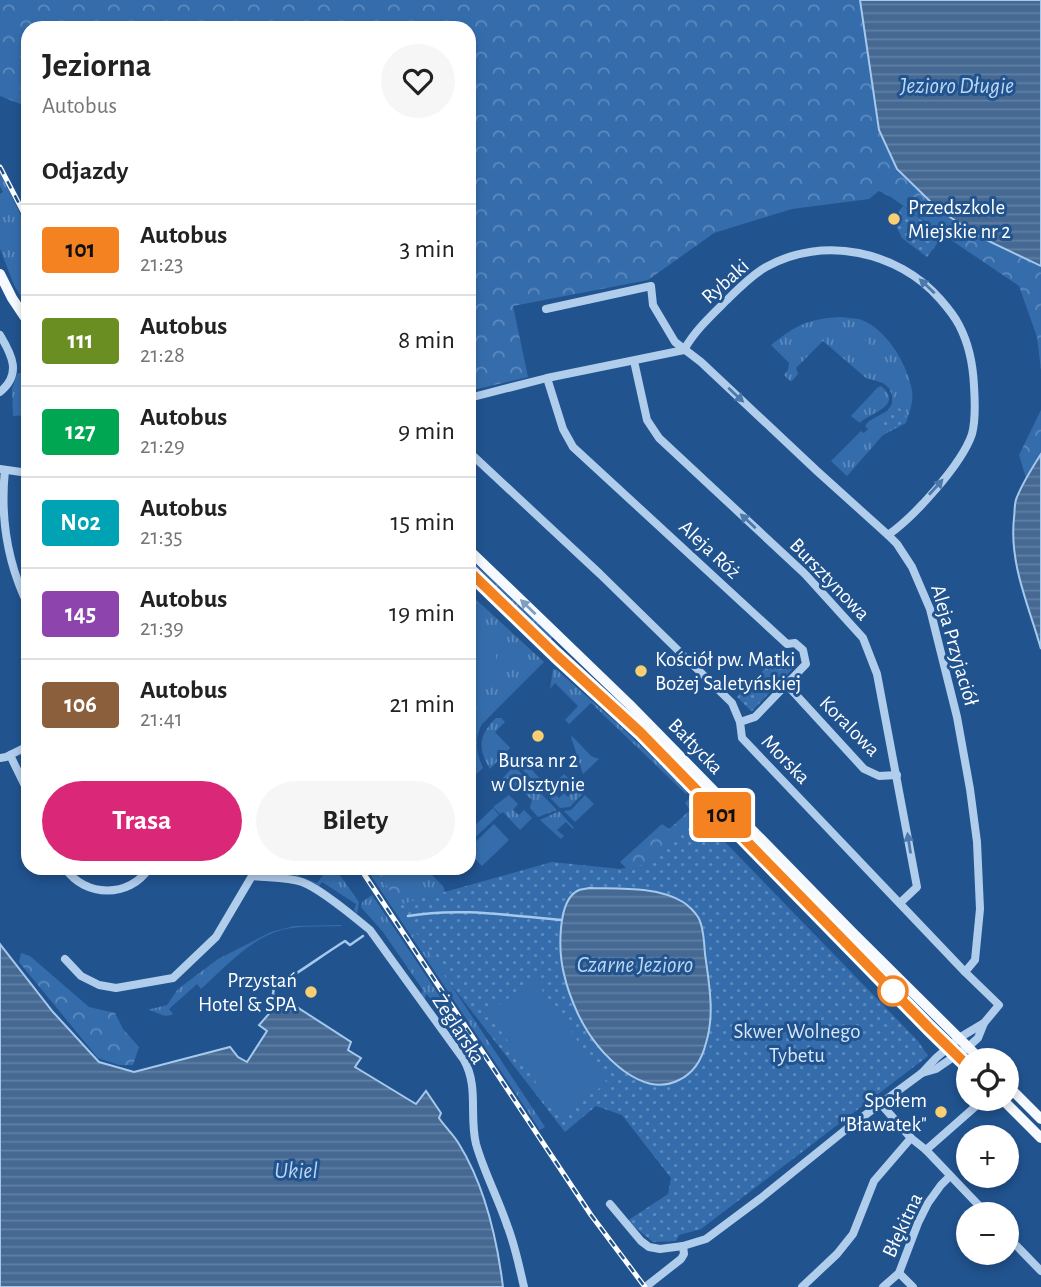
<!DOCTYPE html>
<html lang="pl">
<meta charset="utf-8">
<style>
body{margin:0;font-family:"Alegreya Sans",sans-serif;background:#f6f6f6;color:#222;height:100vh;display:flex;flex-direction:column;font-size:26px;white-space:nowrap}
*{box-sizing:border-box;margin:0}
p{font-size:23px;color:#767676}
.icon{flex:none;width:38px;height:38px;fill:none;stroke:currentColor;stroke-width:2;stroke-linecap:round;stroke-linejoin:round}
.map{position:relative;flex:1;overflow:hidden}
.sheet{position:absolute;left:21px;top:21px;width:455px;height:854px;display:flex;flex-direction:column;background:#fff;border-radius:21px;box-shadow:0 4px 10px #0003}
.sheet>*{flex:none}
.badge{padding:0 14px;border-radius:5px;font-size:24px;line-height:46px}
.buttons{position:absolute;left:956px;top:1048px;display:grid;gap:14px}
.buttons a{display:grid;place-items:center;width:63px;height:63px;border-radius:50%;background:#fff;box-shadow:0 4px 10px #0003;font-size:35px}
.map>.badge{position:absolute;translate:-50% -50%;box-shadow:0 0 0 4px #fff}
h2{padding:0 21px;font-size:26px;line-height:63px}
.round{display:grid;place-items:center;flex:none;width:74px;height:74px;border-radius:37px;background:#f6f6f6}
.overview{display:flex;align-items:center;justify-content:space-between;height:119px;padding:0 21px}
h1{font-size:33px;font-weight:700;line-height:52px}
.button{display:flex;gap:14px;margin-top:auto;padding:14px 21px}
.button a{flex:1;height:80px;border-radius:42px;background:#db2777;color:#fff;font-size:28px;font-weight:700;line-height:80px;text-align:center}
.button a+a{background:#f6f6f6;color:#222}
ul{padding:0;list-style:none}
li{display:flex;align-items:center;gap:21px;height:91px;padding:0 21px;border-top:2px solid #e0e0e0}
li div{flex:1}
li b{display:block;font-size:26px}
li em{font-style:normal}
li .badge{min-width:77px;font-weight:700;text-align:center}
.map>svg:first-child{display:block}
.grass{fill:url(#grass-tufts)}
.forest{fill:url(#forest-crowns)}
.park{fill:url(#park-dots);fill-rule:evenodd}
.pitch{fill:#356dac}
.water{fill:url(#water-rules);stroke:#a5c8ed;stroke-width:2}
.lines{fill:none;stroke-linecap:round;stroke-linejoin:round}
.stream{stroke:#a5c8ed;stroke-width:2.5}
.minor{stroke:#b1cdec;stroke-width:8}
.major{stroke:#f6faff;stroke-width:10}
.rail-casing{stroke:#fff;stroke-width:5}
.rail{stroke:#21538f;stroke-width:2.5;stroke-dasharray:8;stroke-linecap:butt}
.oneway{fill:#4c78ab}
.oneway2{fill:#819ec1}
.line-casing{stroke:#fff;stroke-width:16}
.line{stroke:#f58220;stroke-width:10}
.poi-dot{fill:#f9cf72;stroke:#21538f;stroke-width:2.5}
.stop-dot{fill:#fff;stroke:#f58220;stroke-width:3.5}
.labels{text-anchor:middle;stroke-width:6;stroke-linejoin:round;paint-order:stroke}
.poi-label{font-size:21px;fill:#fff;stroke:#21538f;text-anchor:start}
.street-label{font-size:21px;fill:#fff;stroke:#21538f}
.park-label{font-size:21px;fill:#d6e7f9;stroke:#21538f}
.water-label{font-size:23px;font-style:italic;fill:#bdd7f3;stroke:#21538f}
</style>
<div class="map">
<svg width="1041" height="1287" viewBox="0 0 1041 1287">
<defs>
<pattern id="grass-tufts" width="24" height="20" patternUnits="userSpaceOnUse" patternTransform="scale(1.75)"><rect width="24" height="20" fill="#356dac"/><path d="M3 7l-1-3M5 7V3M7 7l1-3M15 17l-1-3M17 17v-4M19 17l1-3" fill="none" stroke="#5d8abd"/></pattern>
<pattern id="forest-crowns" width="20" height="18" patternUnits="userSpaceOnUse" patternTransform="scale(1.75)"><rect width="20" height="18" fill="#356dac"/><path d="M2 6a3 3 0 1 1 6 0M12 15a3 3 0 1 1 6 0" fill="none" stroke="#5d8abd"/></pattern>
<pattern id="park-dots" width="8" height="8" patternUnits="userSpaceOnUse" patternTransform="scale(1.75)"><rect width="8" height="8" fill="#356dac"/><path d="M2 2h.1M6 6h.1" fill="none" stroke="#5d8abd" stroke-width="1.8" stroke-linecap="round"/></pattern>
<pattern id="water-rules" width="6" height="5" patternUnits="userSpaceOnUse" patternTransform="scale(1.75)"><rect width="6" height="5" fill="#456993"/><path d="M0 2.5h6" fill="none" stroke="#6180a3"/></pattern>
</defs>
<rect width="100%" height="100%" fill="#21538f"/>
<g class="grass">
<path d="M0 172 28 230V308L14 285 0 249V194L3 192 0 186Z"/>
<path d="M840 317C847 318 856 318 862 320 887 330 908 365 912 391 914 401 909 414 906 423L883 435 847 476 831 461 861 431 864 433 868 429 865 426 869 421 887 411 892 404V395L889 388 883 383 866 378 823 341 796 368 798 374 792 381H790L784 375 788 370 789 363 771 345C796 325 808 319 840 317Z"/>
<path d="M28 370V415L13 416 12 389 17 374Z"/>
<path d="M881 386C905 406 869 413 860 423L851 416 877 388Z"/>
<path d="M469 559 491 578 553 637 549 641 469 563Z"/>
<path d="M469 593 544 662 482 724C474 739 476 753 483 768L475 775 469 768Z"/>
<path d="M553 669 557 670 617 723 688 791 686 794 591 703 569 724 565 720 578 706 555 683 550 689Z"/>
<path d="M496 718H501L505 722 495 732 510 748 490 769C477 748 479 735 496 718Z"/>
<path d="M572 736 591 756 599 759 583 774 571 737Z"/>
<path d="M520 758 559 798 564 793 568 797 570 795 567 791 570 788 560 778 564 774 583 793 570 807 560 808 516 763Z"/>
<path d="M514 766 557 810 538 817 530 808 532 800 519 788 508 787 501 780Z"/>
<path d="M509 795 518 804 513 810 519 815 524 810 532 818 520 830 503 812 500 814 493 807Z"/>
<path d="M585 795 594 804 575 822 564 811 571 810Z"/>
<path d="M691 797 703 809 676 838V823L690 810 685 803Z"/>
<path d="M493 808 499 815 469 843V831Z"/>
<path d="M559 811 574 828 573 829 566 822 557 830 564 836 561 839 540 820Z"/>
<path d="M258 868H299V876L317 883 328 868H337L336 870 359 902 357 914 354 910 356 904 322 882 319 886 266 874Z"/>
<path d="M366 868H425L443 886 445 892 399 906 545 1127 540 1130Z"/>
<path d="M372 895 479 1055 472 1059 427 994 424 999 421 995 423 990 383 932 361 907 362 902Z"/>
<path d="M341 925 342 926C323 927 301 925 281 930 250 939 225 967 201 989L197 984 169 1009 173 1014C163 1019 157 1011 147 1010L167 1005 178 989 218 959 271 932 294 926Z"/>
</g>
<g class="forest">
<path d="M0 0H860L879 130 938 209 980 237 1041 266V370L1037 337 1019 286 951 240 891 197 879 191 869 199 792 209 714 233 648 280 513 306 528 377 469 391V28H28V107L0 96Z"/>
<path d="M1041 410V454L1026 478 1019 455Z"/>
<path d="M676 823V838L651 862 629 871 620 862 662 824 669 829Z"/>
<path d="M376 868H399L414 887 393 896Z"/>
<path d="M21 953 30 956 89 1007 115 1013 123 1029 139 1047 133 1065H119L98 1058 19 962Z"/>
</g>
<g class="park">
<path d="M903 206 943 236 927 257 902 238 893 219Z"/>
<path d="M896 406 907 414 904 422 885 433 876 425Z"/>
<path d="M782 651 797 664 752 711 750 710 737 697Z"/>
<path d="M699 813 710 823 721 838 918 1041 928 1056 701 1229 679 1235 676 1241 653 1242 627 1221 668 1194 671 1178 622 1115 596 1106 565 1132 446 978 398 905 552 862 620 869 643 865ZM589 888 629 889 698 917 703 937 710 987 707 1043 697 1065 688 1075 676 1082 658 1085 644 1083 634 1078 606 1057 563 971 561 934 564 910 579 890Z"/>
</g>
<g class="pitch">
<path d="M852 327 884 359 870 374 838 342Z"/>
<path d="M810 330 820 339 804 356 794 347Z"/>
<path d="M469 625C491 627 501 652 494 672 489 684 478 693 469 702Z"/>
<path d="M494 824 509 840 482 866 469 853V848Z"/>
<path d="M535 980 607 1083 559 1116 488 1012Z"/>
</g>
<g class="water">
<path d="M860 0H1041V266L980 237 938 209 897 169 879 130Z"/>
<path d="M1041 454V649C1029 606 1009 564 1014 518 1015 511 1014 503 1017 497 1023 482 1032 468 1041 454Z"/>
<path d="M589 888C619 889 656 886 683 902 688 905 695 912 698 917 704 927 704 943 705 954 709 983 715 1014 706 1043 702 1059 694 1073 679 1080 659 1090 641 1083 624 1071 604 1056 589 1037 578 1014 572 1001 567 988 564 974 559 954 556 900 579 890 582 889 586 889 589 888Z"/>
<path d="M0 944 53 1012 99 1062 134 1072 230 1047 238 1057 247 1062 267 1031 259 1025 283 998 351 1042 348 1050 361 1058 355 1067 416 1104 426 1091 441 1113 439 1118C445 1127 454 1135 459 1144 485 1186 497 1239 503 1287H0Z"/>
</g>
<g class="lines">
<g class="stream">
<path d="M408 916C459 907 512 916 562 920"/>
<path d="M277 1005 273 994 274 987C299 973 321 956 345 941L350 945 363 936"/>
</g>
<g class="minor">
<path d="M546 309 651 286 653 305 675 342 701 362 817 471 888 535 897 544 912 567 930 609 957 717 970 789 977 842 980 909 975 960 965 972 999 1005 984 1023 978 1038 968 1047 936 1069 922 1073"/>
<path d="M0 335C12 355 22 374 0 392"/>
<path d="M684 350C695 330 713 314 729 298 740 287 752 275 766 267 823 235 898 251 940 299 947 307 954 315 959 325 969 344 973 364 974 386 975 401 976 419 972 434 962 464 914 517 888 535"/>
<path d="M634 361 647 420 659 438 805 574 863 638 877 674 917 887 900 903"/>
<path d="M547 378 563 429 573 447 787 644 795 643 803 650 806 664 755 717 740 722"/>
<path d="M469 398 547 378 684 350"/>
<path d="M469 452 600 574 732 703 740 722 742 738 965 972"/>
<path d="M0 469 28 473"/>
<path d="M5 470C0 518 7 562 28 605"/>
<path d="M787 685 864 769 879 776 897 775"/>
<path d="M10 755 28 792"/>
<path d="M0 758 6 757 28 746"/>
<path d="M65 868C85 898 130 898 149 868"/>
<path d="M252 876C268 878 286 877 302 882 321 889 353 916 370 930L464 1060C479 1087 469 1116 476 1144 484 1172 498 1198 507 1225 515 1245 519 1266 524 1287"/>
<path d="M65 959 81 976 99 985 116 988 173 978 216 937 252 876 251 868"/>
<path d="M880 1103 911 1138 926 1150 987 1214"/>
<path d="M926 1150 984 1099"/>
<path d="M610 1204 641 1241 649 1247 660 1249 683 1246 706 1239 761 1198 849 1127 922 1073 936 1058 959 1038 984 1023"/>
<path d="M1006 1235 1041 1271"/>
<path d="M899 1273 913 1287"/>
<path d="M648 1285 681 1259 684 1254 683 1246"/>
<path d="M802 1287 837 1254 853 1234 874 1181 911 1138"/>
<path d="M883 1287 899 1273 918 1223 928 1203 941 1185 950 1176"/>
</g>
<g class="major">
<path d="M0 274 12 298 28 322"/>
<path d="M469 550 629 704 852 932 981 1060"/>
<path d="M469 570 556 655 622 713 659 750 933 1032 968 1066"/>
<path d="M1006 1084 1041 1119"/>
<path d="M1002 1099 1041 1138"/>
</g>
<g class="rail-casing">
<g id="rail">
<path d="M0 167 28 221"/>
<path d="M360 868 591 1215 645 1287"/>
</g>
</g>
<use href="#rail" class="rail"/>
</g>
<defs><path id="oneway-solid" d="M-6-.8H1V-3.2L6.5 0L1 3.2V.8H-6Z" transform="scale(1.75)"/></defs>
<g class="oneway">
<use href="#oneway-solid" transform="translate(927 286) rotate(-137)"/>
<use href="#oneway-solid" transform="translate(736 395) rotate(43)"/>
<use href="#oneway-solid" transform="translate(936 487) rotate(-48)"/>
<use href="#oneway-solid" transform="translate(748 521) rotate(-137)"/>
<use href="#oneway-solid" transform="translate(909 843) rotate(-99)"/>
</g>
<use class="oneway2" href="#oneway-solid" transform="translate(528 607) rotate(-136)"/>
<g class="lines">
<g class="line-casing">
<path id="line" d="M469 571 556 655 640 732 929 1028 968 1066"/>
</g>
<use href="#line" class="line"/>
</g>
<g class="poi-dot">
<circle cx="894" cy="219" r="7"/>
<circle cx="641" cy="671" r="7"/>
<circle cx="538" cy="736" r="7"/>
<circle cx="311" cy="992" r="7"/>
<circle cx="941" cy="1112" r="7"/>
</g>
<circle class="stop-dot" cx="893" cy="991" r="14"/>
<g class="labels">
<g class="poi-label">
<text x="908" y="214">Przedszkole<tspan x="908" dy="24">Miejskie nr 2</tspan></text>
<text x="655" y="666">Kościół pw. Matki<tspan x="655" dy="24">Bożej Saletyńskiej</tspan></text>
<text x="538" y="767" text-anchor="middle">Bursa nr 2<tspan x="538" dy="24">w Olsztynie</tspan></text>
<text x="297" y="987" text-anchor="end">Przystań<tspan x="297" dy="24">Hotel &amp; SPA</tspan></text>
<text x="927" y="1107" text-anchor="end">Społem<tspan x="927" dy="24">"Bławatek"</tspan></text>
</g>
<g class="street-label">
<text transform="translate(725 281) rotate(-42)" y="7">Rybaki</text>
<text transform="translate(710 549) rotate(43)" y="7">Aleja Róż</text>
<text transform="translate(830 579) rotate(46)" y="7">Bursztynowa</text>
<text transform="translate(955 645) rotate(74)" y="7">Aleja Przyjaciół</text>
<text transform="translate(850 726) rotate(45)" y="7">Koralowa</text>
<text transform="translate(696 746) rotate(46)" y="7">Bałtycka</text>
<text transform="translate(786 759) rotate(46)" y="7">Morska</text>
<text transform="translate(459 1029) rotate(57)" y="7">Żeglarska</text>
<text transform="translate(902 1225) rotate(-65)" y="7">Błękitna</text>
</g>
<g class="park-label">
<text x="797" y="1038">Skwer Wolnego<tspan x="797" dy="24">Tybetu</tspan></text>
</g>
<g class="water-label">
<text x="957" y="93">Jezioro Długie</text>
<text x="635" y="972">Czarne Jezioro</text>
<text x="296" y="1178">Ukiel</text>
</g>
</g>
</svg>
<div class="buttons">
<a><svg class="icon" aria-label="locate" viewBox="0 0 24 24"><circle cx="12" cy="12" r="6"/><path d="M12 2v4M12 18v4M2 12h4M18 12h4"/></svg></a>
<a>+</a>
<a>−</a>
</div>
<b class="badge" style="left:722px;top:815px;background:#f58220;color:#111">101</b>
<section class="sheet">
<div class="overview"><div><h1>Jeziorna</h1><p>Autobus</p></div><a class="round"><svg class="icon" aria-label="heart" viewBox="0 0 24 24"><path d="M12 20l-8-8c-3-5 5-10 8-4 3-6 11-1 8 4z"/></svg></a></div>
<h2>Odjazdy</h2>
<ul>
<li><span class="badge" style="background:#f58220;color:#111">101</span><div><b>Autobus</b><p>21:23</p></div><em>3 min</em></li>
<li><span class="badge" style="background:#6b8e23;color:#fff">111</span><div><b>Autobus</b><p>21:28</p></div><em>8 min</em></li>
<li><span class="badge" style="background:#00a651;color:#fff">127</span><div><b>Autobus</b><p>21:29</p></div><em>9 min</em></li>
<li><span class="badge" style="background:#00a3b4;color:#fff">N02</span><div><b>Autobus</b><p>21:35</p></div><em>15 min</em></li>
<li><span class="badge" style="background:#8e44ad;color:#fff">145</span><div><b>Autobus</b><p>21:39</p></div><em>19 min</em></li>
<li><span class="badge" style="background:#8b5e3c;color:#fff">106</span><div><b>Autobus</b><p>21:41</p></div><em>21 min</em></li>
</ul>
<div class="button"><a>Trasa</a><a>Bilety</a></div>
</section>
</div>
